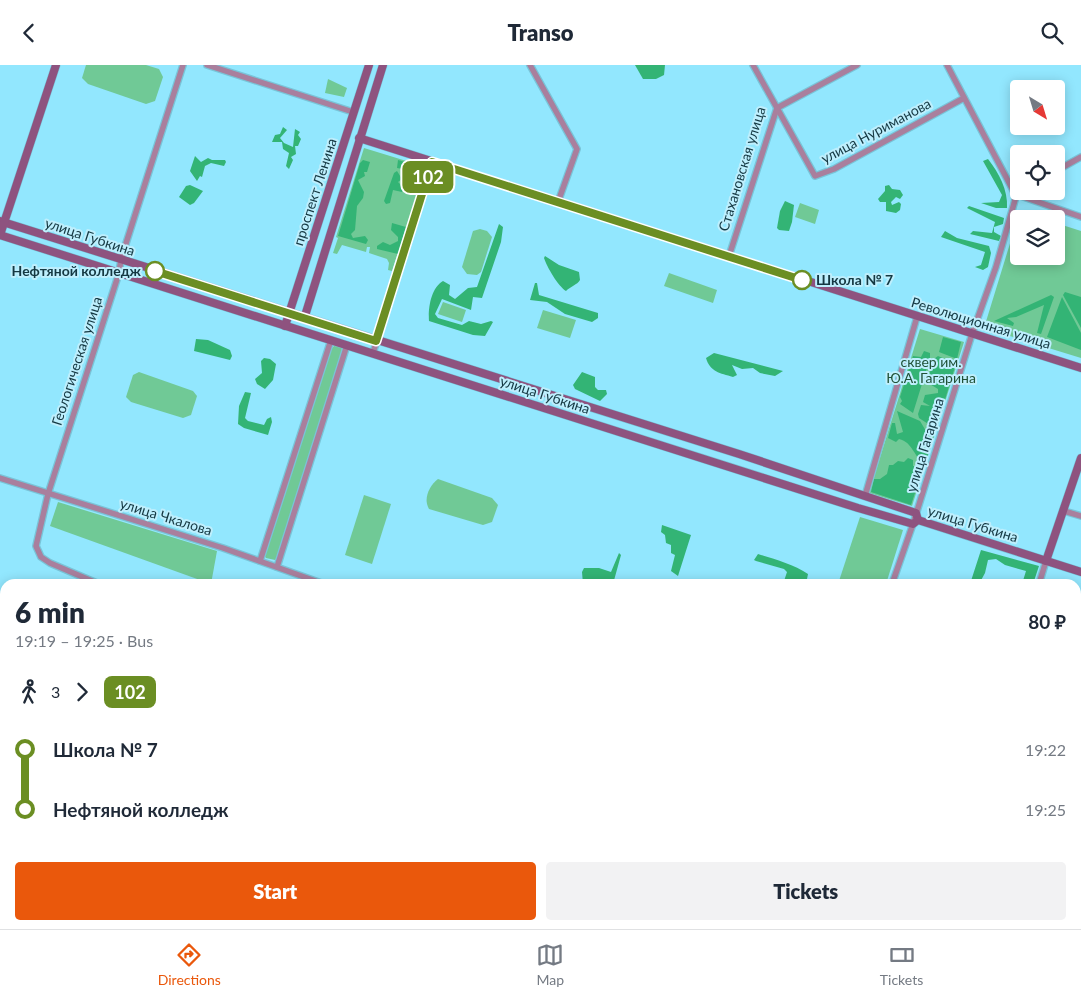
<!DOCTYPE html>
<meta charset="utf-8">
<style>
body{margin:0;font-family:Lato,sans-serif;background:#f2f2f3;color:#1f2937;height:100vh;display:flex;flex-direction:column;font-size:19px;white-space:nowrap}
*{box-sizing:border-box;margin:0}
p{font-size:16px;color:#747a83}
.icon{flex:none;width:28px;height:28px;fill:none;stroke:currentColor;stroke-width:2;stroke-linecap:round;stroke-linejoin:round}
.map{position:relative;flex:1;overflow:hidden}
.panel{position:absolute;left:0px;top:514px;width:1081px;height:351px;display:flex;flex-direction:column;background:#fff;border-radius:15px 15px 0 0;box-shadow:0 2px 12px #0003}
.panel>*{flex:none}
.badge{padding:0 10px;border-radius:8px;font-size:18px;line-height:32px}
.needle{width:32px;rotate:142deg}
.fabs{position:absolute;left:1010px;top:15px;display:grid;gap:10px}
.fabs a{display:grid;place-items:center;width:55px;height:55px;border-radius:5px;background:#fff;box-shadow:0 2px 12px #0003;font-size:25px}
.map>.badge{position:absolute;translate:-50% -50%;box-shadow:0 0 0 2px #fff}
.legs{display:flex;align-items:center;gap:8px;height:55px;padding:0 15px;font-size:16px}
.legs p{margin-inline-start:auto}
.head{display:flex;align-items:center;justify-content:space-between;height:85px;padding:0 15px}
h1{font-size:28px;font-weight:800;line-height:38px}
.action{display:flex;gap:10px;margin-top:auto;padding:10px 15px}
.action a{flex:1;height:58px;border-radius:5px;background:#ea580c;color:#fff;font-size:20px;font-weight:800;line-height:58px;text-align:center}
.action a+a{background:#f2f2f3;color:#1f2937}
ul{padding:0 15px;list-style:none}
li{display:flex;align-items:center;gap:18px;height:60px;font-size:19px}
li i{display:grid;place-items:center;width:8px;height:100%;margin:0 6px;background:currentColor}
li i::after{content:'';width:12px;height:12px;margin:-6px;border:4px solid;border-radius:50%;background:#fff}
li p{margin-inline-start:auto}
li:first-child i{background:linear-gradient(#0000 50%,currentColor 0)}
li:last-child i{background:linear-gradient(currentColor 50%,#0000 0)}
header{display:flex;justify-content:space-between;align-items:center;height:65px;padding:0 15px;background:#fff;font-size:22px;font-weight:800}
.dock{display:flex;justify-content:space-around;align-items:center;height:70px;border-top:1px solid #e0e1e3;background:#fff;font-size:14px;color:#747a83}
.dock a{display:grid;justify-items:center;gap:2px}
.dock .current{color:#ea580c}
.map>svg:first-child{display:block}
.green{fill:#70c996}
.forest{fill:#33b475}
.water{fill:#757ee0}
.lines{fill:none;stroke-linecap:round;stroke-linejoin:round}
.river{stroke:#757ee0;stroke-width:10}
.street-casing{stroke:#79c4d8;stroke-width:8}
.secondary-casing{stroke:#79c4d8;stroke-width:9}
.street{stroke:#a97f9d;stroke-width:5.5}
.secondary{stroke:#8e537f;stroke-width:8}
.line-1-casing{stroke:#fff;stroke-width:11}
.line-1{stroke:#6b8e23;stroke-width:8}
.stop-1-dot{fill:#fff;stroke:#6b8e23;stroke-width:2.5}
.labels{text-anchor:middle;stroke-width:4;stroke-linejoin:round;paint-order:stroke}
.street-label{font-size:14px;fill:#143842;stroke:#beeffd}
.stop-label{font-size:14px;font-weight:bold;fill:#143842;stroke:#beeffd;text-anchor:end}
.park-label{font-size:14px;fill:#205137;stroke:#beeffd}
</style>
<header><svg class="icon" aria-label="back" viewBox="0 0 24 24"><path d="M15 5l-7 7 7 7"/></svg>Transo<svg class="icon" aria-label="search" viewBox="0 0 24 24"><circle cx="10" cy="10" r="6"/><path d="M15 15l6 6"/></svg></header>
<div class="map">
<svg width="1081" height="864" viewBox="0 0 1081 864">
<rect width="100%" height="100%" fill="#92e7fe"/>
<g class="green">
<path d="M86 0H146L159 4 163 12 155 36 146 39 88 19 82 13Z"/>
<path d="M328 14 347 23 344 32 325 28Z"/>
<path d="M364 83 426 102 392 206 388 205 389 198 387 194 369 188 370 182H367L366 187 342 180 337 189 333 188 338 173 336 172Z"/>
<path d="M800 138 819 145 815 159 795 152Z"/>
<path d="M1020 146 1042 154H1019V191H1056V158L1081 166V293L984 263Z"/>
<path d="M480 164 487 166 492 172 481 207 477 210 467 209 462 202 473 166Z"/>
<path d="M669 208 717 225 713 238 664 221Z"/>
<path d="M443 237 466 245 462 257 438 249Z"/>
<path d="M543 245 576 255 570 273 537 263Z"/>
<path d="M920 264 964 277 912 441 869 428Z"/>
<path d="M335 280 342 283 341 289 278 491 275 495 266 493 264 490 331 284Z"/>
<path d="M139 307 193 326 197 331 191 350 183 353 131 337 126 332 133 310Z"/>
<path d="M438 414 492 433 498 440 492 457 483 460 429 444C423 434 429 421 438 414Z"/>
<path d="M364 430 391 439 372 499 345 490Z"/>
<path d="M58 437 217 486 211 519 50 461Z"/>
<path d="M860 452 903 465 886 519H838Z"/>
<path d="M0 608 5 612V860H264L265 864H0Z"/>
</g>
<g class="forest">
<path d="M635 0H665L664 10 656 14H643Z"/>
<path d="M283 62 287 65 280 73 284 78 293 82 295 64 300 67 298 70 301 74 298 81H295L296 89 291 92 293 95 289 104 286 101 289 88 283 84 282 77H272L275 70 280 69Z"/>
<path d="M195 91 201 97 208 93 212 95H225L226 97 224 101 211 98 205 101 202 112 200 111 197 116 190 106Z"/>
<path d="M988 94C999 108 1008 125 1007 143H996L981 138 999 137 1002 130 983 96Z"/>
<path d="M363 95 370 97 367 107H364L365 111 358 115 364 127 363 133 357 141 355 165 351 169 353 173 365 171 368 175 366 179 338 171 360 98Z"/>
<path d="M398 95 422 102 423 105 417 116 411 117 404 110 408 105 397 103Z"/>
<path d="M397 106 402 114 398 117 402 121V127L393 125 390 138 386 139 384 136 394 108Z"/>
<path d="M190 120 203 126 194 138 190 140 179 132 186 121Z"/>
<path d="M889 120 892 124 900 125 903 130 900 134 896 132 891 137 892 140 899 137 901 139 900 145 896 148 886 146V137H880L878 134 885 126V121Z"/>
<path d="M785 136 794 140 792 157 789 166 779 165 777 163 780 146Z"/>
<path d="M969 141 1004 153 1003 159 994 162V167L1001 171 999 176 970 169 973 166 992 168 995 157 967 143Z"/>
<path d="M392 158 406 162 398 189 377 184V181L383 177 390 180 398 176V172L391 165Z"/>
<path d="M499 159 503 162 501 177 482 233 473 232 471 245 442 234 435 249 438 253 462 260 469 256 481 259 491 256 493 257 485 271 473 270 429 256C428 243 431 223 443 216L450 220 449 230 455 234 468 223 477 222Z"/>
<path d="M945 166 957 173 989 181 991 188 988 202 983 205 975 202 981 200 985 187 941 172Z"/>
<path d="M545 191 559 200 579 207 580 215C577 220 571 221 566 226 558 221 547 202 544 193Z"/>
<path d="M535 218H537L539 230 598 248V253L592 257 565 249 547 237 530 235Z"/>
<path d="M1065 227 1081 232V263L1063 230Z"/>
<path d="M1051 230 1054 232 1041 269 1037 268 1044 240 1016 252 1007 253 1014 258 1013 261 994 256Z"/>
<path d="M1062 232 1081 268V285L1047 272Z"/>
<path d="M943 272 961 277 957 294 939 287Z"/>
<path d="M196 274 208 275 230 285 232 291 230 295 194 286Z"/>
<path d="M924 286 930 288V293L913 348 900 339 902 336 900 332 913 291 921 292Z"/>
<path d="M714 288 783 306 775 311 760 308 753 303 742 304 732 300 737 310 733 312C720 308 710 307 706 293Z"/>
<path d="M938 291 952 297 955 302 936 364 919 353 918 349 921 340 930 341 923 337 925 330 938 328V324L928 318V314L934 294Z"/>
<path d="M264 293 270 294 276 299 273 315 265 324 257 319 255 314 262 308 261 296Z"/>
<path d="M582 307 595 312V322L598 325H606L607 329 600 336 575 324 573 320Z"/>
<path d="M245 327 251 328 245 353 248 356 264 360 267 354 271 352 272 357 268 370 244 363 238 359 239 341Z"/>
<path d="M897 346 920 356 926 366 935 367 925 399C914 393 913 377 899 374L896 377 888 373 892 358H895L897 369 903 367Z"/>
<path d="M908 393 913 395V401H924L911 440 871 427 874 414H880L887 409 889 400H893L898 396 904 397Z"/>
<path d="M662 460 691 470 678 511 671 506 675 490 671 488V480L666 478 665 470 661 467Z"/>
<path d="M981 485 1039 501 1033 519H1022L1026 506 1005 500 996 494 988 495 985 508 979 519H970Z"/>
<path d="M619 488 621 490 613 519H583L582 507 584 503H599L611 507Z"/>
<path d="M758 489C774 494 793 499 808 509L806 519H783L787 507 784 504 756 496 754 495Z"/>
<path d="M1076 657 1081 658V781L1076 777Z"/>
<path d="M1076 788 1081 791V864H1066L1059 860H1076Z"/>
</g>
<path class="water" d="M371 860H422L423 863 444 860H651V864H373Z"/>
<g class="lines">
<g class="river">
<path d="M0 554 5 560"/>
<path d="M1076 781 1081 784"/>
</g>
<g class="street-casing">
<g id="street">
<path d="M207 0 353 47"/>
<path d="M530 0 577 84 558 137"/>
<path d="M753 0 815 111 834 104 964 33"/>
<path d="M777 43 857 0"/>
<path d="M1056 106 1081 92"/>
<path d="M1015 129 1081 152"/>
<path d="M729 191 777 43"/>
<path d="M373 288 432 97"/>
<path d="M0 413 223 483 324 519"/>
<path d="M865 431 917 252"/>
<path d="M1064 446 1081 451"/>
<path d="M260 496 331 275"/>
<path d="M277 502 347 280"/>
<path d="M99 519 50 498 41 492 36 481 48 429 119 208 121 194 183 0"/>
<path d="M892 519 913 459 972 269 996 202 1015 135V129L947 0"/>
<path d="M1039 519 1046 496"/>
<path d="M1076 650 1081 651"/>
</g>
</g>
<g class="secondary-casing">
<g id="secondary">
<path d="M359 73 1081 303"/>
<path d="M0 156 739 389 916 448 918 455"/>
<path d="M0 170 858 443 913 459 918 455 1081 507"/>
<path d="M0 170 56 0"/>
<path d="M304 254 383 0"/>
<path d="M285 261 369 0"/>
<path d="M1046 496 1081 393"/>
</g>
</g>
<use href="#street" class="street"/>
<use href="#secondary" class="secondary"/>
</g>
<g class="lines">
<g class="line-1-casing">
<path id="line-1" d="M155 206 376 276 432 97 802 215"/>
</g>
<use href="#line-1" class="line-1"/>
</g>
<g class="stop-1-dot">
<circle cx="155" cy="206" r="9"/>
<circle cx="802" cy="215" r="9"/>
</g>
<g class="labels">
<g class="street-label">
<text transform="translate(876 66) rotate(-28)" y="5">улица Нуриманова</text>
<text transform="translate(742 104) rotate(-73)" y="5">Стахановская улица</text>
<text transform="translate(315 127) rotate(-72)" y="5">проспект Ленина</text>
<text transform="translate(90 172) rotate(18)" y="5">улица Губкина</text>
<text transform="translate(981 258) rotate(17)" y="5">Революционная улица</text>
<text transform="translate(77 296) rotate(-72)" y="5">Геологическая улица</text>
<text transform="translate(545 330) rotate(18)" y="5">улица Губкина</text>
<text transform="translate(925 380) rotate(-73)" y="5">улица Гагарина</text>
<text transform="translate(166 452) rotate(17)" y="5">улица Чкалова</text>
<text transform="translate(973 459) rotate(17)" y="5">улица Губкина</text>
</g>
<g class="stop-label">
<text x="141" y="211">Нефтяной колледж</text>
<text x="816" y="220" text-anchor="start">Школа № 7</text>
</g>
<g class="park-label">
<text x="931" y="302">сквер им.<tspan x="931" dy="16">Ю.А. Гагарина</tspan></text>
</g>
</g>
</svg>
<div class="fabs">
<a><svg class="needle" viewBox="-14 -14 28 28"><path d="M0-13l5 13h-10z" fill="#e53935"/><path d="M0 13l5-13h-10z" fill="#747a83"/></svg></a>
<a><svg class="icon" aria-label="locate" viewBox="0 0 24 24"><circle cx="12" cy="12" r="6"/><path d="M12 2v4M12 18v4M2 12h4M18 12h4"/></svg></a>
<a><svg class="icon" aria-label="layers" viewBox="0 0 24 24"><path d="M12 4l9 5-9 5-9-5zM3 14l9 5 9-5"/></svg></a>
</div>
<b class="badge" style="left:428px;top:112px;background:#6b8e23;color:#fff">102</b>
<section class="panel">
<div class="head"><div><h1>6 min</h1><p>19:19 – 19:25 · Bus</p></div><b>80 ₽</b></div>
<div class="legs"><svg class="icon" aria-label="walk" viewBox="0 0 24 24"><circle cx="13" cy="4" r="2"/><path d="M13 8l-2 6 4 7M11 14l-3 7M7 12l3-4h3l4 4"/></svg>3<svg class="icon" aria-label="forward" viewBox="0 0 24 24"><path d="M9 5l7 7-7 7"/></svg><b class="badge" style="background:#6b8e23;color:#fff">102</b></div>
<ul>
<li><i style="color:#6b8e23"></i><b>Школа № 7</b><p>19:22</p></li>
<li><i style="color:#6b8e23"></i><b>Нефтяной колледж</b><p>19:25</p></li>
</ul>
<div class="action"><a>Start</a><a>Tickets</a></div>
</section>
</div>
<nav class="dock">
<a class="current"><svg class="icon" aria-label="directions" viewBox="0 0 24 24"><path d="M12 3l9 9-9 9-9-9zM9 14v-3h6M13 9l2 2-2 2"/></svg>Directions</a>
<a><svg class="icon" aria-label="map" viewBox="0 0 24 24"><path d="M3 6l6-2 6 2 6-2v14l-6 2-6-2-6 2zM9 4v14M15 6v14"/></svg>Map</a>
<a><svg class="icon" aria-label="tickets" viewBox="0 0 24 24"><path d="M3 7h18v10H3zM15 7v10"/></svg>Tickets</a>
</nav>
